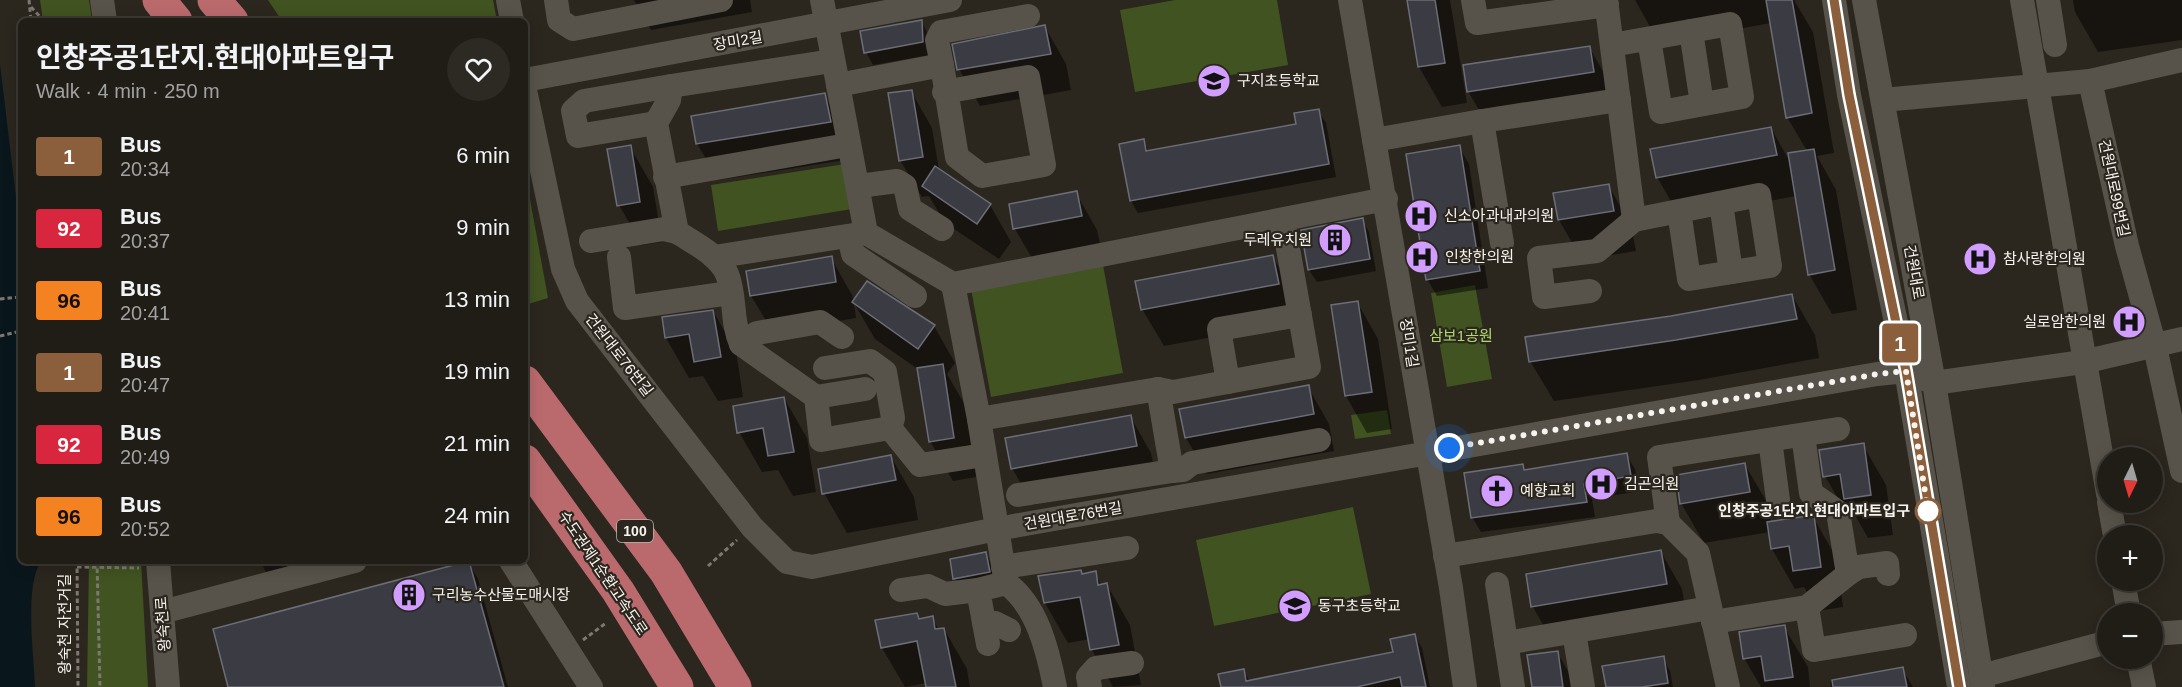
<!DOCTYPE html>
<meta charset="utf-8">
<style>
body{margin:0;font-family:Arial,"Noto Sans KR",sans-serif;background:#2d2923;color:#f1f3f6;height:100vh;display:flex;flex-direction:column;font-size:22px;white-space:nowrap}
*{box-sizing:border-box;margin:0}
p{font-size:20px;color:#a2a1a1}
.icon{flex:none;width:33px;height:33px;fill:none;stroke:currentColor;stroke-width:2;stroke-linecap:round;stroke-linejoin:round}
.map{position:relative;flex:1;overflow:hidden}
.sheet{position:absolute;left:18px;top:18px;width:510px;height:546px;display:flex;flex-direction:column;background:#201c16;border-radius:9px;box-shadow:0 3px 15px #0003,0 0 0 2px #3d3a35}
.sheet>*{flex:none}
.badge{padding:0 12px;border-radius:4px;font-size:21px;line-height:39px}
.needle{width:39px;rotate:185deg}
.buttons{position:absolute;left:2097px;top:447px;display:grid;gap:12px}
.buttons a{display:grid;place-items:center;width:66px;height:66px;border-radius:50%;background:#201c16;box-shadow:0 3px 15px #0003,0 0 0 2px #3d3a35;font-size:30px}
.you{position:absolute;width:30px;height:30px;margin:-15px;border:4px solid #fff;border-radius:50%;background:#1a73e8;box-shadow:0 0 0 9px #1a73e833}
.map>.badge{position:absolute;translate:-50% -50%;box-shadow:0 0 0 3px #fff}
.round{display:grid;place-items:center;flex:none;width:63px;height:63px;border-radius:32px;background:#2d2923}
.overview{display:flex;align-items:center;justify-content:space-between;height:102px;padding:0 18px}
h1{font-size:28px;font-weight:700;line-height:45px}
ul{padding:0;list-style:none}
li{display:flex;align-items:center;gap:18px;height:72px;padding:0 18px}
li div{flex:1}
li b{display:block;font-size:22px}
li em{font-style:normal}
li .badge{min-width:66px;font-weight:700;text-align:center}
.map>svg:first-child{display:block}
.green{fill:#405320}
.water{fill:#09171d}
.shadow{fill:#0007}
.building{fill:#3b3b44;stroke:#6d6d77;stroke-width:1.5}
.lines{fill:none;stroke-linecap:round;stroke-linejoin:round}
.path{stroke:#7d7872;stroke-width:3;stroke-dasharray:4.5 3;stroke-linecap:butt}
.minor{stroke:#58534a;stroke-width:24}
.highway{stroke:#ba6a6d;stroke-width:33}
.line-casing{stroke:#fff;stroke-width:14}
.line{stroke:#8b5e3c;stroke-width:9}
.walk{stroke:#f7f4ef;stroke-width:6;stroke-dasharray:0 10.8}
.stop-dot{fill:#fff;stroke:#8b5e3c;stroke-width:3}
.labels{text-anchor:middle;stroke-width:4.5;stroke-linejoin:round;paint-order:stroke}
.shield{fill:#2b261e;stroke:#bab6b0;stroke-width:1.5}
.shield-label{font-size:14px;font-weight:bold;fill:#f7f4ef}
.street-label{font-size:15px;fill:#f7f4ef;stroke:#2b261e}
.poi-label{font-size:15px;fill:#f7f4ef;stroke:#2b261e;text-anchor:start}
.park-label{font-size:15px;fill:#b1da6e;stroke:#2b261e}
.stop-label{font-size:15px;font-weight:bold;fill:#f7f4ef;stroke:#2b261e;text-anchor:end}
</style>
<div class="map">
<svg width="2182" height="687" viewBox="0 0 2182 687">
<rect width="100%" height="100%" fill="#2b261e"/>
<g class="green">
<path d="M40 0H89L92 21H43Z"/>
<path d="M268 0H493L497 21H282Z"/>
<path d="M1175 0H1277L1288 65 1135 92 1120 10Z"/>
<path d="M845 164 852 209 718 231 711 185Z"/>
<path d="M525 172 548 298 525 305Z"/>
<path d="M1103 265 1123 373 991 397 971 289Z"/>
<path d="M1475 285 1492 379 1447 387 1431 293Z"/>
<path d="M1387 410 1391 434 1355 439 1351 415Z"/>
<path d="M1353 507 1371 594 1214 626 1196 540Z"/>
<path d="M89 561H141L148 687H87Z"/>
</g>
<path class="water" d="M0 64 21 239V561H41C24 587 34 655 35 687H0Z"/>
<g class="shadow">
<path d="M634 0H750L752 12 651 30Z"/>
<path d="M1408 0H1450L1467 103 1442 107 1419 67Z"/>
<path d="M1635 0H1794L1813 32 1834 153 1817 156 1836 190 1857 310 1832 314 1809 274 1796 196 1680 217 1657 177 1771 128 1790 162 1807 151 1787 117 1771 23 1659 43Z"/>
<path d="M2073 0H2182V40L2098 52 2075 12Z"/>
<path d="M921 21 928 34 929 55 873 65 866 52Z"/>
<path d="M1045 27 1066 64 1071 90 980 106 959 69Z"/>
<path d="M1589 47 1612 87 1616 112 1491 131 1468 91Z"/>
<path d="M911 91 932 128 939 170 990 205 1011 242 999 259 945 223 929 196 922 197 900 160Z"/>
<path d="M824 95 846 132 851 159 719 180 697 144Z"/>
<path d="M1318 111 1326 123 1336 177 1138 213 1131 201 1143 141 1149 152 1298 125Z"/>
<path d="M630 147 653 187 662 242 642 245 619 205Z"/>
<path d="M1459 147 1469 164 1488 288 1437 296 1427 279Z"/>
<path d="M1608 185 1631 225 1636 251 1582 260 1559 220Z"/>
<path d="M1076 193 1097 230 1102 253 1036 265 1015 229 1011 205Z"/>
<path d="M1362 220 1369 232 1376 271 1317 282 1309 270Z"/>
<path d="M1273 257 1294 294 1299 321 1164 346 1142 309Z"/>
<path d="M831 258 852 295 854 302 934 326 955 363 947 374 965 405 976 477 953 481 930 441 919 370 875 339 854 303 856 318 773 332 751 296Z"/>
<path d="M1792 295 1815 335 1819 358 1699 380 1554 401 1530 361 1672 317Z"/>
<path d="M1357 302 1378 339 1392 429 1367 433 1346 396 1332 307Z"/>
<path d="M713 311 736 351 743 397 718 401 703 376 689 378 666 338 663 318Z"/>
<path d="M1308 387 1329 424 1334 451 1207 474 1186 438Z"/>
<path d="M784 398 807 438 816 492 793 496 778 470 762 472 739 432Z"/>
<path d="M1130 416 1151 453 1157 482 1033 505 1012 468Z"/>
<path d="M1863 445 1886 485 1893 535 1868 538 1855 515 1848 516 1825 476Z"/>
<path d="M1626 454 1635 469 1639 491 1592 499 1595 517 1481 532 1472 517 1522 466 1525 471Z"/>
<path d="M891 457 914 497 918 520 847 533 824 493Z"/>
<path d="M1745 465 1768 504 1771 523 1813 517 1836 557 1843 607 1817 611 1804 587 1795 589 1772 549 1770 532 1704 543 1681 503Z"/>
<path d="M1661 552 1682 589 1687 620 1554 644 1533 607 1527 575Z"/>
<path d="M986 553 990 562 994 581 960 586 955 578Z"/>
<path d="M260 561H307L266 572Z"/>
<path d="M468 562 478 579 508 687H229Z"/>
<path d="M1095 573 1102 586 1107 585 1130 625 1141 685 1113 687 1092 650 1090 639 1068 643 1045 603 1040 577Z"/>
<path d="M917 614 920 620 932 618 939 630 944 629 967 669 970 687H927V683L905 687 882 648Z"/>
<path d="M1784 627 1808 667 1810 687H1761L1744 658Z"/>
<path d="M1415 636 1422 648 1430 687H1222L1243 671 1250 681 1395 653Z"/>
<path d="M1557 652 1577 687H1534Z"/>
<path d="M1663 658 1670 671 1673 687H1607Z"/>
<path d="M1902 669 1913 687H1831L1830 682Z"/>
</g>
<g class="building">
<path d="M1407 0H1435L1445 63 1418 67Z"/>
<path d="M1766 0H1792L1812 113 1786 118Z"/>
<path d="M922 20 923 42 864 53 860 31Z"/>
<path d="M1045 25 1051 54 957 70 952 44Z"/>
<path d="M1590 46 1594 72 1467 92 1463 65Z"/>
<path d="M912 90 923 157 899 161 888 93Z"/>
<path d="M825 93 831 122 696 144 691 116Z"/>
<path d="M1319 109 1329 164 1130 201 1119 144 1144 139 1146 151 1296 124 1294 113Z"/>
<path d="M1771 127 1777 155 1656 178 1650 149Z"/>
<path d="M631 145 640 202 617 206 607 149Z"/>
<path d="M1460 145 1480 271 1426 280 1406 154Z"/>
<path d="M1814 149 1835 270 1808 275 1788 153Z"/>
<path d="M935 166 991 204 977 224 922 186Z"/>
<path d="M1609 184 1614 211 1558 220 1553 193Z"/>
<path d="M1077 191 1082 216 1013 229 1009 204Z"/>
<path d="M1363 218 1370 259 1308 270 1301 230Z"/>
<path d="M1273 255 1279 284 1141 310 1135 281Z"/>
<path d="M832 256 836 282 750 296 746 271Z"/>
<path d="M867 281 935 325 918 349 852 302Z"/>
<path d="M1792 294 1797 319 1676 340 1529 362 1525 337 1671 316Z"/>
<path d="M1358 301 1372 392 1345 396 1331 305Z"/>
<path d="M713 310 721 357 694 362 689 334 665 338 662 317Z"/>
<path d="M943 364 954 438 929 442 917 368Z"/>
<path d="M1309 385 1314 414 1185 438 1179 409Z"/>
<path d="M784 397 794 452 768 456 763 428 737 433 733 406Z"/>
<path d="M1131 415 1137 446 1011 469 1005 438Z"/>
<path d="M1864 443 1871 495 1844 499 1840 474 1823 477 1819 450Z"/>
<path d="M1627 453 1631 476 1584 484 1587 502 1471 518 1464 473 1523 464 1524 470Z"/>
<path d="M891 455 896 480 822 494 818 469Z"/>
<path d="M1745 463 1750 492 1680 504 1676 475Z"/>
<path d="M1814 515 1821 567 1793 571 1789 546 1771 549 1767 522Z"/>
<path d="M1661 550 1667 584 1531 607 1526 574Z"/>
<path d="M986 552 990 572 953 579 950 559Z"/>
<path d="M469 561 504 687H228L213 629Z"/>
<path d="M1081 570 1082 574 1096 571 1098 585 1107 583 1119 645 1090 650 1080 597 1044 603 1038 576Z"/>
<path d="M917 613 919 619 933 616 935 629 944 628 956 687H926L917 641 881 648 875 620Z"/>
<path d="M1785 625 1793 677 1765 681 1761 656 1743 659 1739 632Z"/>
<path d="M1415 634 1426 687H1402L1400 677 1357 687H1221L1218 674 1244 669 1246 681 1393 652 1390 639Z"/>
<path d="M1558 651 1563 687H1532L1527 655Z"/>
<path d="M1664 656 1668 683 1642 687H1606L1602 666Z"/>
<path d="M1903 667 1907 687H1833L1832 680Z"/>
</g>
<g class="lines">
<g class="path">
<path d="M29 0 31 21"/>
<path d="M31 7 44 21"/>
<path d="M0 299 21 297"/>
<path d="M0 336 21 331"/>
<path d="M77 561 78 687"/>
<path d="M97 561 100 687"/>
<path d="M708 566 737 540"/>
<path d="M77 567 139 568"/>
<path d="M583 640 606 623"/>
</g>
<g class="minor">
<path d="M102 0 105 21"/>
<path d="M508 0 512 21"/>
<path d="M556 0 559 20 573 29 721 0"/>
<path d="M822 0 866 233 953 284 1386 199"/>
<path d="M1350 0 1451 588 1465 687"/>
<path d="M1473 0 1477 23 1607 5"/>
<path d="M1606 0 1634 220"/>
<path d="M1834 0 1849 95 1906 371 1959 687"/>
<path d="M1864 0 1934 383 1983 687"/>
<path d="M2022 0 2108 494"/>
<path d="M2048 0 2055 45"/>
<path d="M1691 31 1702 104"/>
<path d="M1612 45 1730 24 1742 97 1661 112 1649 39"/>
<path d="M832 61 671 86 669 100 656 123 677 232C694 243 719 255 727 274 736 296 731 322 741 344L816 397 821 440 890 428 920 465 984 455"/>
<path d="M942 65 937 40 941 32 1028 16"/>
<path d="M525 80 950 0"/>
<path d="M2090 81 2127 246 2155 347 2182 471"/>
<path d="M838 85 942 65 957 157 982 176 1044 165 1028 77 944 92"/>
<path d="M525 90 563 269 577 301 752 527 787 562 812 567 997 529 1877 374 1906 371 1934 383 2083 362 2182 339"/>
<path d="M1883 100 2090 81 2182 60"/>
<path d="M1482 121 1619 100"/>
<path d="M656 123 578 136 573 111 584 101 671 86"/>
<path d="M1374 140 1482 121 1502 243"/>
<path d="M665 177 836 147"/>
<path d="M859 186 897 181 905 186 910 209 942 229"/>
<path d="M1721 203 1731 272"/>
<path d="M849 236 853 254 915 296"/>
<path d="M591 241 664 229 677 232"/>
<path d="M619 257 625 308 730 293"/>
<path d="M714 257 866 233"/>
<path d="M953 284 979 419"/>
<path d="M1590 291 1544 297 1539 258 1597 251 1634 220 1759 195 1770 266 1689 279 1679 211"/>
<path d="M741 344 757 333 820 322 842 337"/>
<path d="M825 368 870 361 885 372 893 418 890 428"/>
<path d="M1228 382 1219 329 1300 315"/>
<path d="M816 397 865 389"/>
<path d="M1770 440 1778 500"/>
<path d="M1172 471 1183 470 1192 463 1319 440"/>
<path d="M1018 495 1172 471 1158 389"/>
<path d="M2109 502 2115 536"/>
<path d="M1668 523 1659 457 1838 429"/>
<path d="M1445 556 1656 521 1668 523 1698 553 1728 687"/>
<path d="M158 561 168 687"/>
<path d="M511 561 591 687"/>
<path d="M1003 567 1127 548"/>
<path d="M1848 574 1859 567 1887 563 1888 574"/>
<path d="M2123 580 2129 614"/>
<path d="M1497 584 1513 687"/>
<path d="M901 590 928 586 945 594 978 590"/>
<path d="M1807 607 1814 650 1905 635"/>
<path d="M162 612 355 561"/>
<path d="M1713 622 1807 607 1848 574 1838 512 1811 493 1803 435"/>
<path d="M984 623H995L1009 630"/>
<path d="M1574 632 1583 687"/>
<path d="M2152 634 2182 632"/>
<path d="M1506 643 1710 608"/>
<path d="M988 644 978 590 1006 583"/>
<path d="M2138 658 2144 687"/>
<path d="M1981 676 2108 642"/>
<path d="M1055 687C1048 651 1037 605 1006 583L979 419 1158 389 1173 392 1309 367 1283 220"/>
<path d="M1090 687 1088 677 1096 668 1132 663"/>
</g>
<g class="highway">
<path d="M159 0 176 21"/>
<path d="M214 0 232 21"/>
<path d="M525 382 666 572 735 687"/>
<path d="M525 461 618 591 677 687"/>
</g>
</g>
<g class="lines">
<g class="line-casing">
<path id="line" d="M1834 0 1849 95 1906 371 1959 687"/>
</g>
<use href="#line" class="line"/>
<path class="walk" d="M1449 448 1878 374 1906 371 1928 511"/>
</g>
<defs>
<g id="school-disc" transform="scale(1.725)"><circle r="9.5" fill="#d19dfe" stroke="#2b261e"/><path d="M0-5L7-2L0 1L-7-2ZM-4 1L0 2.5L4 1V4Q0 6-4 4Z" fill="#111"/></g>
<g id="hospital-disc" transform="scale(1.725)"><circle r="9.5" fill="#d19dfe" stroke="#2b261e"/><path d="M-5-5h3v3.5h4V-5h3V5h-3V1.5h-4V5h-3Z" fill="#111"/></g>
<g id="building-disc" transform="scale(1.725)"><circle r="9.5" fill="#d19dfe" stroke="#2b261e"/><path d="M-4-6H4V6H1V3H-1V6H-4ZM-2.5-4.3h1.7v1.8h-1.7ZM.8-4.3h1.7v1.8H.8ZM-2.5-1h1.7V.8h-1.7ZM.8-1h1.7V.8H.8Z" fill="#111"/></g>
<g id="church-disc" transform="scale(1.725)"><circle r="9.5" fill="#d19dfe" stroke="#2b261e"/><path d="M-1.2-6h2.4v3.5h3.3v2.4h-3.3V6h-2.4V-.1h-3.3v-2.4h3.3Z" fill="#111"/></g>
</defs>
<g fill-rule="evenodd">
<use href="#school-disc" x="1214" y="81"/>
<use href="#hospital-disc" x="1421" y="216"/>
<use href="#building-disc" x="1335" y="240"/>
<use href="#hospital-disc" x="1422" y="257"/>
<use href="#hospital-disc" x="1980" y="259"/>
<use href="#hospital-disc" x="2129" y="322"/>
<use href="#hospital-disc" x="1601" y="484"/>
<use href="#church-disc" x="1497" y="491"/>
<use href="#building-disc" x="409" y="595"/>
<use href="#school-disc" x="1295" y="606"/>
</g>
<circle class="stop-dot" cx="1928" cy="511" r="12"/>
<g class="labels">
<rect class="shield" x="617" y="520" width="36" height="22" rx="4.5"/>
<g class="shield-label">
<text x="635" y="536">100</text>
</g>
<g class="street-label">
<text transform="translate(738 41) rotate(-10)" y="5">장미2길</text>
<text transform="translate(2114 188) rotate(78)" y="5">건원대로99번길</text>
<text transform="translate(1914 272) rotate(80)" y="5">건원대로</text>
<text transform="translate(1409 343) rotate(81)" y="5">장미1길</text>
<text transform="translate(619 355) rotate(52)" y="5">건원대로76번길</text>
<text transform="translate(1073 516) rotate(-10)" y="5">건원대로76번길</text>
<text transform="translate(603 573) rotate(56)" y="5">수도권제1순환고속도로</text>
<text transform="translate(65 624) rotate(-90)" y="5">왕숙천 자전거길</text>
<text transform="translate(163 624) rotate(-94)" y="5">왕숙천로</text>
</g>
<g class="poi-label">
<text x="1237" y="86">구지초등학교</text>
<text x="1444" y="221">신소아과내과의원</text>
<text x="1312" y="245" text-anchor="end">두레유치원</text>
<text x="1445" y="262">인창한의원</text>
<text x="2003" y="264">참사랑한의원</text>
<text x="2106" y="327" text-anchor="end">실로암한의원</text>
<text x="1624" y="489">김곤의원</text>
<text x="1520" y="496">예향교회</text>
<text x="432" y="600">구리농수산물도매시장</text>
<text x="1318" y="611">동구초등학교</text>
</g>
<g class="park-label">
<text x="1461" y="341">삼보1공원</text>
</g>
<g class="stop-label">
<text x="1910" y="516">인창주공1단지.현대아파트입구</text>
</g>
</g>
</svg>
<div class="buttons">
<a><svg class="needle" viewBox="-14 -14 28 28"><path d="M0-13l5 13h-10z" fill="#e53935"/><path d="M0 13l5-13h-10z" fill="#a2a1a1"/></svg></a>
<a>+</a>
<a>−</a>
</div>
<div class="you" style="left:1449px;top:448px"></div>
<b class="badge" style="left:1900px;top:343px;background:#8b5e3c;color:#fff">1</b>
<section class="sheet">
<div class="overview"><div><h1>인창주공1단지.현대아파트입구</h1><p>Walk · 4 min · 250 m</p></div><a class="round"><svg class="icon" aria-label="heart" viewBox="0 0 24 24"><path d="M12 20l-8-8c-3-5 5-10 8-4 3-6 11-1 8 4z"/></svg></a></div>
<ul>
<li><span class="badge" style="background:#8b5e3c;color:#fff">1</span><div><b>Bus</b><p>20:34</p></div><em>6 min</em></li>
<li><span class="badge" style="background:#d7263d;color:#fff">92</span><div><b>Bus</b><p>20:37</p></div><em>9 min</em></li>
<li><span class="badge" style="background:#f58220;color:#111">96</span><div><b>Bus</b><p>20:41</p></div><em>13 min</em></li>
<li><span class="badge" style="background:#8b5e3c;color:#fff">1</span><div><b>Bus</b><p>20:47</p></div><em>19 min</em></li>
<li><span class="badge" style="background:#d7263d;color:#fff">92</span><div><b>Bus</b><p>20:49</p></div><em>21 min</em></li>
<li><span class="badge" style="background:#f58220;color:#111">96</span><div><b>Bus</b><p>20:52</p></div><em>24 min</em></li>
</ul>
</section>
</div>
